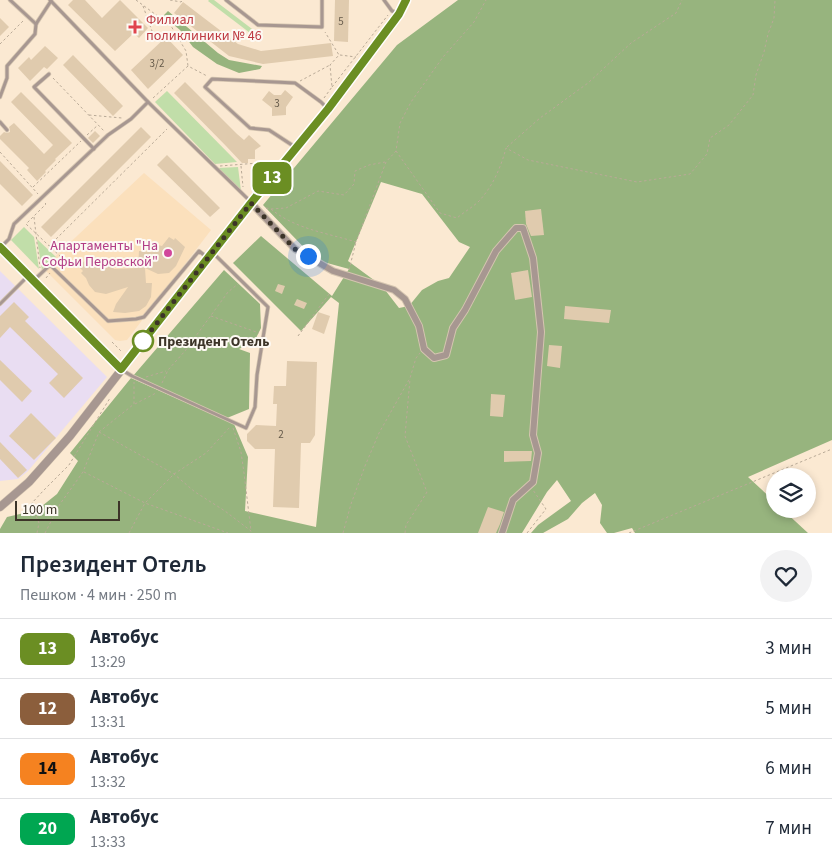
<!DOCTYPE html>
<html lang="ru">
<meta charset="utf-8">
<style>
body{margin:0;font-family:"Source Sans 3",sans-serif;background:#f2f2f3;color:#1f2937;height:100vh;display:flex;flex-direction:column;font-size:19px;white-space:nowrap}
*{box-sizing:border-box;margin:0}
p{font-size:16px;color:#747a83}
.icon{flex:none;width:28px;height:28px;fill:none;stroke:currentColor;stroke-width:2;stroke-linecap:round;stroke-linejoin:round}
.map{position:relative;height:533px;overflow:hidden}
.side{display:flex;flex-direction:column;background:#fff;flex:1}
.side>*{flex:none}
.badge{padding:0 10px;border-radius:8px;font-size:18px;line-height:32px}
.fabs{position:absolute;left:766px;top:468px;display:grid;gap:10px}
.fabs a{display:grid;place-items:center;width:50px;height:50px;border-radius:50%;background:#fff;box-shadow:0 2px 8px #0003;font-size:25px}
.scale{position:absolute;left:15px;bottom:12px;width:105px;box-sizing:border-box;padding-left:5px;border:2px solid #3c3428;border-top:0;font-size:14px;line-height:18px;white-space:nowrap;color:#3c3428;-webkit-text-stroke:4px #fdf9f3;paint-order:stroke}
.you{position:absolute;width:25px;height:25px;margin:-12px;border:4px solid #fff;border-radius:50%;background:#1a73e8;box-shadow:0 0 0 8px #1a73e833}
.map>.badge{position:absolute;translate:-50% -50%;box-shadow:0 0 0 2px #fff}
.round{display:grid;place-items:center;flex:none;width:52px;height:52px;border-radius:26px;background:#f2f2f3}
.headline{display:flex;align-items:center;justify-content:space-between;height:85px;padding:0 20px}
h1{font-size:24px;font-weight:600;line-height:38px}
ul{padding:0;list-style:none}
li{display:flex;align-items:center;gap:15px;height:60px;padding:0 20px;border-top:1px solid #e0e1e3}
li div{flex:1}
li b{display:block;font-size:19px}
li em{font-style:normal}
li .badge{min-width:55px;font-weight:700;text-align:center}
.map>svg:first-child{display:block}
.built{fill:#fbe0bc}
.education{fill:#e9ddf2}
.green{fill:#c1dea9}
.forest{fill:#97b47e;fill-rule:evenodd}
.building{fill:#e0cbae}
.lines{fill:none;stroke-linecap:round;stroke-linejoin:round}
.service-casing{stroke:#d5c5b0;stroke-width:4.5}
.minor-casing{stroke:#d5c5b0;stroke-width:8}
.tertiary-casing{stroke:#d5c5b0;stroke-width:9}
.path{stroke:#b9aa97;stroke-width:1;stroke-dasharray:2.5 2.5;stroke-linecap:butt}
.service{stroke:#a79791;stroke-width:3}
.minor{stroke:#a79791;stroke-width:6}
.tertiary{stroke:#a79791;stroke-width:8}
.line-casing{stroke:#fff;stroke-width:11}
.line{stroke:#6b8e23;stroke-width:8}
.walk{stroke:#3c3428;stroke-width:5;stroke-dasharray:0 9}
.health-dot{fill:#e0444e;stroke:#fdf9f3;stroke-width:2}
.hotel-dot{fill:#d1479c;stroke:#fdf9f3;stroke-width:2}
.stop-dot{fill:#fff;stroke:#6b8e23;stroke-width:2.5}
.labels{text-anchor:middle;stroke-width:4;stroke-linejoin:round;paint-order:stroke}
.number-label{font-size:11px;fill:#655a4a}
.health-label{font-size:14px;fill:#be3a42;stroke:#fdf9f3;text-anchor:start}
.hotel-label{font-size:14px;fill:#b23c85;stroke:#fdf9f3;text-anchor:end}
.stop-label{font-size:14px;font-weight:bold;fill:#3c3428;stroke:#fdf9f3;text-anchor:start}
</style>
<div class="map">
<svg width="832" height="533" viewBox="0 0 832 533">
<rect width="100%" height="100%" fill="#fbe9d2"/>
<path class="built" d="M144 173 211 230 127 340 120 341 115 340 43 268Z"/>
<path class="education" d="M0 271 107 377 28 471 18 479 0 481Z"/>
<g class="green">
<path d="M209 0H214L256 32 254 36 208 1Z"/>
<path d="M167 91 237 162 215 164 155 102Z"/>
<path d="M238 167 241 191 218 168Z"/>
<path d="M24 227 34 237 39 269 11 240Z"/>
<path d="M37 239 56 257 42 271Z"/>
</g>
<g class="forest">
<path d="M458 0H832V440L748 477 775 502V509H782L808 533H635L632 528 614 533H607L600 523 602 505 595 493 582 503 568 519 543 533H531L538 525 571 501 557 480 547 492 522 533H0V529L7 517 37 510 57 494 78 461 70 453 131 378 234 424 248 457 245 511 316 527 339 303 331 297 301 331 233 263 261 236 332 296 349 269 316 260 263 205 397 45ZM381 182 422 194 459 242 470 247 449 278 438 281 422 290 409 306 399 308 382 286 348 261Z"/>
<path d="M168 11 218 53 229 60 262 66 260 69 239 73 217 64 193 47 180 30 163 16Z"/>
<path d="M224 270 260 304 261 328 254 342 239 349 250 353 249 409 227 418 133 376Z"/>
</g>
<g class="building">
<path d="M73 0H85L102 18 120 0 148 28 139 38 134 33 115 51 68 5Z"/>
<path d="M335 0H349L348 42 334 41Z"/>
<path d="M183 2 238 44 261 51 331 43 333 56 263 64 229 56 174 13Z"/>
<path d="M0 18 9 27 0 36Z"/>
<path d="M166 37 183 55 148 89 131 70Z"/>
<path d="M45 46 58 58 47 69 44 67 30 81 18 68 29 57 31 60Z"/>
<path d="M73 55 123 106 113 116 63 65Z"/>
<path d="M185 82 237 134 244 140 249 135 261 146 255 150V159H248V163H242L226 146 174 93Z"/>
<path d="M285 90 293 97 286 107V115L272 116V108L262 100 269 91 274 95H281Z"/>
<path d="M21 92 72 143 55 159 56 160 45 171 46 172 37 181 27 170 29 168 0 139V136L4 132 7 133 10 132V130L9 127 14 123 44 154 53 145 11 102Z"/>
<path d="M141 127 151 137 51 237 41 227Z"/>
<path d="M95 131 100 136 93 143 88 138Z"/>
<path d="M167 155 220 208 210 217 157 165Z"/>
<path d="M0 161 33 195 22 206 0 184Z"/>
<path d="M541 209 544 235 531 236 526 224 525 211Z"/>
<path d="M169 237 174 240 175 238 185 247 176 266 169 273 158 274 145 268 146 283H152L151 297 146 306 139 311 125 313 113 312 116 304 128 287 106 294 95 292 89 285 86 278 81 273 83 271 79 267 87 258 90 260 92 258 102 266 105 264 111 265 114 269 138 268 139 251 152 252 154 247 158 245 162 246Z"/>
<path d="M528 270 532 297 515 300 511 273Z"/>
<path d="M278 284 285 286 282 294 275 291Z"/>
<path d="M297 299 307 303 304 309 294 305Z"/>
<path d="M14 302 29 317 25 321 83 378 64 398 49 383 58 374 10 327 0 338V316Z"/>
<path d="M565 306 611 310 609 323 564 319Z"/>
<path d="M318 312 330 316 324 334 312 329Z"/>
<path d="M549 345 562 346 560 368 547 366Z"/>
<path d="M0 360 32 391 22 402 0 380Z"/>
<path d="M287 361 317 362 315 435 310 443H301L299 508 273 507 275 449H255L247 441V434L256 425 276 426 277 404H273L274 386H286Z"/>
<path d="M491 394 505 395 503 417 490 416Z"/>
<path d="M31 413 56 438 34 460 9 436Z"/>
<path d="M0 442 27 470 18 478 0 459Z"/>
<path d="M504 451H532L531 461 504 462Z"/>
<path d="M488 507 504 512 500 524 496 533H478Z"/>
</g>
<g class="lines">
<g class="service-casing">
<g id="service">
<path d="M10 0 36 24"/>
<path d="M50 0 148 102 251 202"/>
<path d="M226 0 258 25 322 27V0"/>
<path d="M384 0 392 11 399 13"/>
<path d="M49 74 34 87 94 149"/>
<path d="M0 97 7 78V66L35 34 36 24 51 1"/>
<path d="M0 122 7 130"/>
<path d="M295 147 269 130 250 128 205 87 212 79 295 83 321 102 328 109"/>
<path d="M1 247 9 239 14 224 108 135 131 119 148 102"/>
<path d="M34 280 50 265 108 321 136 319 144 317 199 251 208 258"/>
<path d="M0 304 28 276"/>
<path d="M122 370 132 376 246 428 255 407 257 375 268 307 213 253"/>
</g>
</g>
<g class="minor-casing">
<path id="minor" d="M251 203 295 249 333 271 394 290 405 299 419 326 424 349 434 358 446 355 453 328 465 310 496 251 516 228H523L533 258 541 332 533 435 538 453 533 482 513 500 502 533"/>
</g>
<g class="tertiary-casing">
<g id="tertiary">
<path d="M0 247 121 369"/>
<path d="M0 507 29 482 70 436 251 203 328 109 399 14 406 0"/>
</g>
</g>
<g class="path">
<path d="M136 0 171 26 186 51 188 66"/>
<path d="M170 0 181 2 183 0"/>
<path d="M143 6 152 31"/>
<path d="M0 44 24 20"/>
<path d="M340 55 356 57"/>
<path d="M53 78 104 131"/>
<path d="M300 81 330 65"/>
<path d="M332 87 388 15"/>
<path d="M153 98 188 66 207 76"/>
<path d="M324 98 332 87 330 65 339 55 325 32"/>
<path d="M89 115 122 118"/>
<path d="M87 135 98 125"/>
<path d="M507 147 540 118 588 83 631 43 676 13 682 0"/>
<path d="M396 151 440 213 457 218C464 212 473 207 479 201 493 186 501 167 506 148L528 160 637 182 690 174 707 154 710 138 729 125 753 95 756 75 764 52 768 34 774 18 775 0"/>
<path d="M0 152 38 194"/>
<path d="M220 166 271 162"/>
<path d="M241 166 243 187"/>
<path d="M33 187 81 141"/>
<path d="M45 203 46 204 26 224 63 259 58 265"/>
<path d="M266 208 271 209 286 208 318 191 344 195 354 184 355 171 369 165 385 162"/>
<path d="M271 209C295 229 327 233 356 242L386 162 396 151 400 123 411 102 443 57 474 22 486 0"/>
<path d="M34 217 40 268"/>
<path d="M49 246 167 129"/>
<path d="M349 270 356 242"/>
<path d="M46 278 50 273"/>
<path d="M211 316 259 333"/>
<path d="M298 336 329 294"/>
<path d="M112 342 121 351"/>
<path d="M146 377 166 371"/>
<path d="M162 383 168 370 185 351 228 292 238 284"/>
<path d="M135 404 156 393"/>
<path d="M233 428 241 452 244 473 251 531"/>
<path d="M99 432 174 474 195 492 225 511 251 531V533"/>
<path d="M84 472 145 503 228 533"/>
<path d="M37 533 39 523 31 504 44 490 69 465 110 398"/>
<path d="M45 533 60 504 83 472 99 432 134 404V382"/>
<path d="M129 533 145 503 174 474 206 453 230 427"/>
<path d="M343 533 351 504 365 466 379 433 410 378 416 358 420 353"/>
<path d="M405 533 406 525 427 492 405 436 410 379"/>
<path d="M527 533 546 509 533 490"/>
<path d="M629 533 832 449"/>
</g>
<use href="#service" class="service"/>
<use href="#minor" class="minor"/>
<use href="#tertiary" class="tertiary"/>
</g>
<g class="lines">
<g class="line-casing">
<path id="line" d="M0 247 121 369 251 203 328 109 399 14 406 0"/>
</g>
<use href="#line" class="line"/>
<path class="walk" d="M143 341 139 346 251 203 295 249 308 256"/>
</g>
<path class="health-dot" d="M132.5 19.5h5v5h5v5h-5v5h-5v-5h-5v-5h5z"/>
<circle class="hotel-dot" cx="168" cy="253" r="5"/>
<circle class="stop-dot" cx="143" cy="341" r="10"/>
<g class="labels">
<g class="number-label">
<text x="341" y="25">5</text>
<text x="157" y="67">3/2</text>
<text x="277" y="107">3</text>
<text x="281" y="438">2</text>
</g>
<g class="health-label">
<text x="146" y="24">Филиал<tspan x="146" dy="16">поликлиники № 46</tspan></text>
</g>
<g class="hotel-label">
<text x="158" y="250">Апартаменты "На<tspan x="158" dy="16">Софьи Перовской"</tspan></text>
</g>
<g class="stop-label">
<text x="158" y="346">Президент Отель</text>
</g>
</g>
</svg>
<div class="fabs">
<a><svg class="icon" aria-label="layers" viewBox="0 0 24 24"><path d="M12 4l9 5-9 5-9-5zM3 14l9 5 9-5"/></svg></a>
</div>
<div class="scale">100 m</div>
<div class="you" style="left:308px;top:256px"></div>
<b class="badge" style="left:272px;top:178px;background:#6b8e23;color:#fff">13</b>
</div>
<section class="side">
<div class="headline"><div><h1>Президент Отель</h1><p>Пешком · 4 мин · 250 m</p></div><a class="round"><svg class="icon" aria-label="heart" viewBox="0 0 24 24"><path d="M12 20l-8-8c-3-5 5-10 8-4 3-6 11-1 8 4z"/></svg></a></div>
<ul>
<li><span class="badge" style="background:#6b8e23;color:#fff">13</span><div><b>Автобус</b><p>13:29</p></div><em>3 мин</em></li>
<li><span class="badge" style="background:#8b5e3c;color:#fff">12</span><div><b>Автобус</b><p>13:31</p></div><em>5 мин</em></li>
<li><span class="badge" style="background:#f58220;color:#111">14</span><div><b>Автобус</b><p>13:32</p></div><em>6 мин</em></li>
<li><span class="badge" style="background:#00a651;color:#fff">20</span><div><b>Автобус</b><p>13:33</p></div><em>7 мин</em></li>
</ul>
</section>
